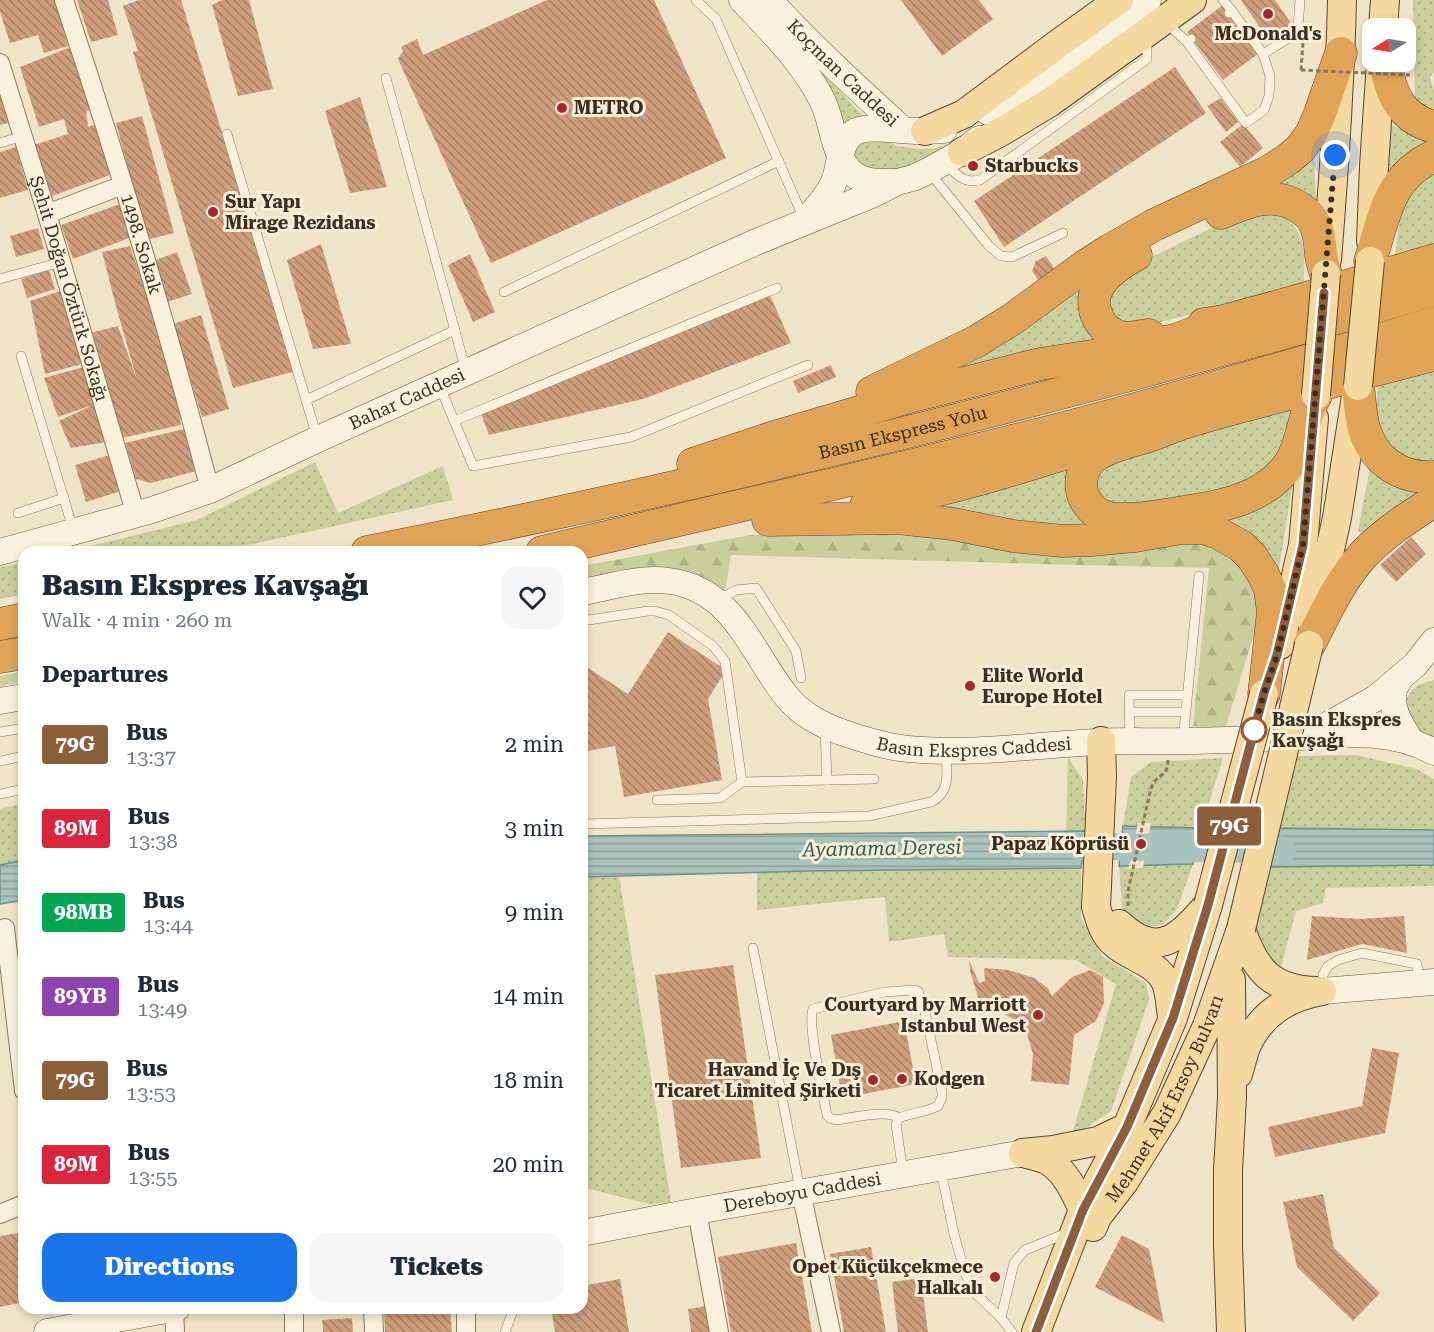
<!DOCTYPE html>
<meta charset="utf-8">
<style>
body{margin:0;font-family:"Roboto Serif",serif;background:#f6f6f7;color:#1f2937;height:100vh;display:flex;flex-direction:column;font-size:22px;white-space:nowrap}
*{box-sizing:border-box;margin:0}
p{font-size:20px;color:#747a83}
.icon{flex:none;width:33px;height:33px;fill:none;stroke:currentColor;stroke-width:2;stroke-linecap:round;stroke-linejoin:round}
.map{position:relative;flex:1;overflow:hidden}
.panel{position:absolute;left:18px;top:546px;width:570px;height:768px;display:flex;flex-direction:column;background:#fff;border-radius:18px;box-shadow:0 3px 9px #0003}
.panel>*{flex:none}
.badge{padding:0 12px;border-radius:4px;font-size:21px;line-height:39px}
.needle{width:39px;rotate:259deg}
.buttons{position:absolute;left:1362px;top:18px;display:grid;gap:12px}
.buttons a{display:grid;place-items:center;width:54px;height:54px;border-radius:12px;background:#fff;box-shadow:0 3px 9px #0003;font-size:30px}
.you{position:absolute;width:30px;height:30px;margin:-15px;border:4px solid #fff;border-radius:50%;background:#1a73e8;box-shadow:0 0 0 9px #1a73e833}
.map>.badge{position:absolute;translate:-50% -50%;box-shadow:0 0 0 3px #fff}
h2{padding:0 24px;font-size:22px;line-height:54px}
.round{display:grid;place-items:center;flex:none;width:63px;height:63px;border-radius:18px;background:#f6f6f7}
.summary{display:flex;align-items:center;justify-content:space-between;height:102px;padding:0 24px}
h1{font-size:28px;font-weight:800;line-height:45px}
.action{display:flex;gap:12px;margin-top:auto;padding:12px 24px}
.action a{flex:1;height:69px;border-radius:18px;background:#1a73e8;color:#fff;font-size:24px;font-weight:800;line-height:69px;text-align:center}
.action a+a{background:#f6f6f7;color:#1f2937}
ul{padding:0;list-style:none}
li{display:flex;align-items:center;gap:18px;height:84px;padding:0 24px}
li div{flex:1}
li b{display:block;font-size:22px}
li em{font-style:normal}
li .badge{min-width:66px;font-weight:700;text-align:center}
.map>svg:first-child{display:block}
.grass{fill:url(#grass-dots)}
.forest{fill:url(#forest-firs)}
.water{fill:url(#water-rules);stroke:#6f938a;stroke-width:1.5}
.pier{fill:#f0e4c8}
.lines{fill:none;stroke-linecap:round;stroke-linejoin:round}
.river{stroke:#a9c4bc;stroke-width:27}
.building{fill:url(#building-back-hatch)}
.lane-casing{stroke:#8d765c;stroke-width:10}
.street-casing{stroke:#8d765c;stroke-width:20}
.secondary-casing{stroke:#6f573f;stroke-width:27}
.primary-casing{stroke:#5b4430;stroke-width:30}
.highway-casing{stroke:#5b4430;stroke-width:33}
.path{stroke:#8d765c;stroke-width:3;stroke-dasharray:4.5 3;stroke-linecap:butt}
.lane{stroke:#faf1dc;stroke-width:9}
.street{stroke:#faf1dc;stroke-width:18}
.secondary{stroke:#faf1dc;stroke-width:26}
.primary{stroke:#f3d9a0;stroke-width:28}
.highway{stroke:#e0a458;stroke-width:32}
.primary-bridge-casing{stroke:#5b4430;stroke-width:30;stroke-linecap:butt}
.path-bridge{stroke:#8d765c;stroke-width:3;stroke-dasharray:4.5 3;stroke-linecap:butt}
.primary-bridge{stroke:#f3d9a0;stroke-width:28}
.line-casing{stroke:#fff;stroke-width:14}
.line{stroke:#8b5e3c;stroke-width:9}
.walk{stroke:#3d2e20;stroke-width:6;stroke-dasharray:0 10.8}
.poi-dot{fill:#9e2a2b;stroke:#f7eed8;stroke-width:2}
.stop-dot{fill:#fff;stroke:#8b5e3c;stroke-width:3}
.labels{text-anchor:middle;stroke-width:6;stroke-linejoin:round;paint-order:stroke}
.poi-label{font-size:18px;font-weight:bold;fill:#3d2e20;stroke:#f7eed8;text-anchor:start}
.street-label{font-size:18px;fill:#3d2e20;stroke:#f7eed8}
.stop-label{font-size:18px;font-weight:bold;fill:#3d2e20;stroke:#f7eed8;text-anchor:start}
.water-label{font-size:20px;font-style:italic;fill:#2f5d5a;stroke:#f7eed8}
</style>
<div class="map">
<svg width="1434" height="1332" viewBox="0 0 1434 1332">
<defs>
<pattern id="grass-dots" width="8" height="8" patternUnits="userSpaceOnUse" patternTransform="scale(1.5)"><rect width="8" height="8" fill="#c9cf9b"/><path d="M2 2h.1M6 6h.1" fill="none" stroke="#aeb285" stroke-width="1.8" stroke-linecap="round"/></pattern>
<pattern id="forest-firs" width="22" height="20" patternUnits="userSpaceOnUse" patternTransform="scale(1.5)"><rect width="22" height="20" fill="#c9cf9b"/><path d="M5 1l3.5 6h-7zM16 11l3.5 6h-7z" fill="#aeb285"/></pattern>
<pattern id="water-rules" width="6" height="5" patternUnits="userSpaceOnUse" patternTransform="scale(1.5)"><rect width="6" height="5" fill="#a9c4bc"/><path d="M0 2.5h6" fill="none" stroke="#8ba098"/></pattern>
<pattern id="building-back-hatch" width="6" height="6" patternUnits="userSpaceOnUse" patternTransform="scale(1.5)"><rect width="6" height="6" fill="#cf9f7d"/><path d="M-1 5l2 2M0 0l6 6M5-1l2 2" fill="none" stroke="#a98266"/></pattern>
</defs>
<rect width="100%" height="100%" fill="#f0e4c8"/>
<g class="grass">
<path d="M1413 0H1434V72L1430 77 1434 91V112L1415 104Z"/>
<path d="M799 47 863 116 852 121 841 130Z"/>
<path d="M1391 125 1413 134 1434 139 1401 160 1384 175Z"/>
<path d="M862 138 887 141 897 146 919 149 936 148 962 139 931 161 890 174 860 167 855 158 854 150Z"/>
<path d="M1313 147 1317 210 1261 183Z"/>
<path d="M1434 168V247L1394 261 1401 211 1408 193Z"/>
<path d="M1257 210C1264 211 1274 212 1280 215 1308 230 1304 256 1304 282L1221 306 1146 326 1130 328 1112 318 1107 292 1131 267 1230 219Z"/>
<path d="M1092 273 1102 341 919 385Z"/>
<path d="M1434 367V461C1428 462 1421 463 1415 461 1392 456 1377 431 1376 408 1376 399 1378 389 1379 380Z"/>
<path d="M1292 408 1286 439 1271 463 1251 478 1232 486 1130 506 1108 502 1100 493 1095 482 1102 461Z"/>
<path d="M1075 461 1104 529 911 511Z"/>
<path d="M315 462 338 513 443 466 453 500 216 552H66L197 520Z"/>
<path d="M1370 467 1430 489 1367 535 1358 531Z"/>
<path d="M1293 482 1278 575 1217 518Z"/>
<path d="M24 562V594L0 599V568Z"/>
<path d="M1434 680V740L1411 728C1409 721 1406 711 1406 704 1406 690 1422 682 1434 680Z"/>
<path d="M1356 755 1417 769 1434 779V830L1275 828 1297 756Z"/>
<path d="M1068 757 1083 780 1086 831 1066 832Z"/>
<path d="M1223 758 1201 828 1123 826 1131 777 1151 762Z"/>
<path d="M24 803V860L0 865V809Z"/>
<path d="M1193 864 1176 911 1162 925 1147 927 1135 923 1122 908 1119 866Z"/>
<path d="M1434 865V886L1326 888 1323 903 1296 911 1279 974 1254 939 1266 867Z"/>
<path d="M1081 868V918L1102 956 1146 983 1149 1000 1111 1111 1071 1138 1116 984 1076 960 948 957 944 934 889 942 885 897 757 910V872Z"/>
<path d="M619 876 671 1202 649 1204 582 1187V877Z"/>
</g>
<g class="forest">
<path d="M902 528 1180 538 1213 546 1248 571 1261 611 1225 729 1193 726 1209 568 1078 565 731 555 725 591 672 575 582 580V566L750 535Z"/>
<path d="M24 671V682L0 686V676Z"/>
</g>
<g class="water">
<path d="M1123 826 1201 828 1193 864 1119 866Z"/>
<path d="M1275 828 1434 830V865L1266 867Z"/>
<path d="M1086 831 1081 868 807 871 582 877V836Z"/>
<path d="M24 860V900L0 904V865Z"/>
</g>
<path class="pier" d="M1138 823H1151L1143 868 1123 869 1129 867Z"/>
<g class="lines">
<path class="river" d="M1078 846 1283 850"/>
</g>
<g class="building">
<path d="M0 0H55L68 46 44 53 38 35 10 43 0 12Z"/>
<path d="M77 0H108L118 35 91 42Z"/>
<path d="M139 0H181L296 371 233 388 133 52 138 51 123 6Z"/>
<path d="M222 0H249L273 89 238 96 212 5Z"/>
<path d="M547 0H654L726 158 491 263 398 59 403 51 401 47 417 39 423 55Z"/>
<path d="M901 0H979L993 19 942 56Z"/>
<path d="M1241 0H1275L1295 29 1272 45Z"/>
<path d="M1223 5 1259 53 1223 80 1187 32Z"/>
<path d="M76 45 95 110 86 111 88 127 96 124 110 175 52 196 34 145 68 134 64 119 39 127 20 67Z"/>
<path d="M1175 67 1206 113 1004 247 974 201Z"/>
<path d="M0 83 12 122 0 125Z"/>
<path d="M360 97 387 187 350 193 325 111Z"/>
<path d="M1221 98 1238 122 1226 132 1207 106Z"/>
<path d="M142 116 174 233 147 240 116 123Z"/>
<path d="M1243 124 1263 148 1240 167 1220 142Z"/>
<path d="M16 147 28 190 0 198V152Z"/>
<path d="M120 204 132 237 73 259 61 225Z"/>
<path d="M38 228 44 249 16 257 10 236Z"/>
<path d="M321 244 351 344 313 349 287 260Z"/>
<path d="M130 246 171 366 181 425 122 438 90 333 118 326 137 380 117 310 102 252Z"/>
<path d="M177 252 192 294 167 302 153 261Z"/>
<path d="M470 254 495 312 473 322 448 265Z"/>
<path d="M1046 256 1056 271 1038 280 1032 271 1036 261Z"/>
<path d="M49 270 55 289 27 298 21 279Z"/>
<path d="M63 290 82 364 45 374 30 301Z"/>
<path d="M770 295 791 343 643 399 489 435 481 414Z"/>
<path d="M201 315 229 409 202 417 173 324Z"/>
<path d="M831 365 836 377 798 393 793 381Z"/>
<path d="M87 366 107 442 71 448 59 421 93 405 58 417 44 378Z"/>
<path d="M184 429 196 471 151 483 136 479 125 443Z"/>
<path d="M110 455 121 491 86 502 75 465Z"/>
<path d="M1411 537 1426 554 1396 582 1380 565Z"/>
<path d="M668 632 726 670 708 699 722 780 624 797 615 746 582 752V664L628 694Z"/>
<path d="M1312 916 1361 919 1404 916 1407 953 1362 944 1307 960Z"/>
<path d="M969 960 979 983 985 981 984 968 1009 970 1034 978 1048 988 1052 996 1072 977 1090 970 1103 977 1104 1003 1096 1021 1074 1035 1069 1085 1031 1081 1033 1054 1025 1027 1002 1012 977 1009 978 997 970 971Z"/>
<path d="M733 965 761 1158 681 1168 655 975Z"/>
<path d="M904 1021 916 1084 842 1098 831 1035Z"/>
<path d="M1372 1048 1399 1053 1385 1133 1275 1157 1268 1127 1362 1106Z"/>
<path d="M1323 1194 1334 1248 1380 1293 1353 1321 1297 1267 1283 1202Z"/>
<path d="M24 1232V1302L0 1307V1236Z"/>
<path d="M1122 1235 1149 1249 1164 1323 1095 1287Z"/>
<path d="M796 1243 812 1332H731L718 1257Z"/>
<path d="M871 1247 886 1332H844L830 1254Z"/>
<path d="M921 1278 928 1332H898L892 1282Z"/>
<path d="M620 1279 629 1332H555L551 1308H582V1286Z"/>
<path d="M706 1306 710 1332H691L688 1309Z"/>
<path d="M384 1308H450L452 1332H385Z"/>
<path d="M352 1318 353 1332H323L322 1320Z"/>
</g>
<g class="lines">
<g class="lane-casing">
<g id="lane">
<path d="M696 0 716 19 804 219"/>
<path d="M1223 0 1232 11 1229 13"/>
<path d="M1166 26 1173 29 1187 42 1191 39"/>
<path d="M1187 42 1246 123 1264 110 1269 96 1270 76 1263 54 1232 11"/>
<path d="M1263 54 1295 34 1298 28 1300 0"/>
<path d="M386 78 466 371"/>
<path d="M227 134 317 437"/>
<path d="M0 143 23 136"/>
<path d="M945 164C957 174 963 184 980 180L1147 59V46L1145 39"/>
<path d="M930 173 989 246 1001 256 1012 257 1063 233"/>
<path d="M0 279 61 262"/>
<path d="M504 292 779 161"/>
<path d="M21 356 73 529"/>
<path d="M440 387 473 466 631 437 808 365"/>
<path d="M306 400 455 330"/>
<path d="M454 421 777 288"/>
<path d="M18 513 64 498"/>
<path d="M717 601 736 590 756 588 796 651 801 678"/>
<path d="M582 621 648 611H655L669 615 713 646 725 661 742 782"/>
<path d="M1129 712H1185"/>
<path d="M825 728 827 780"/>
<path d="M0 732 24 728"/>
<path d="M1130 739 1129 695H1187"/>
<path d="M1183 741 1199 576"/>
<path d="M0 761 24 756"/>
<path d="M0 794 24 789"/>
<path d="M657 800 720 798 742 782 874 779"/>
<path d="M582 824 869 816 931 802C951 792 947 772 946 753"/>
<path d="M753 948 800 1190"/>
<path d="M1322 989 1323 975 1328 966 1338 960 1362 953 1417 964 1419 982"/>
<path d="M914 990 918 991 924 1007 942 1092V1097L938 1106C926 1112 912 1113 899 1118 887 1109 851 1118 836 1120L830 1118 827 1115C823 1094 807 1024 813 1009L885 992Z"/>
<path d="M899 1118 896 1124 903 1172"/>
<path d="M941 1171 954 1234 965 1273 974 1292 1001 1318 1012 1332"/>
<path d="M1001 1318 1014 1263 1025 1250 1067 1233"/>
<path d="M505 1332 514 1308"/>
</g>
</g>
<g class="street-casing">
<g id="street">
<path id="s1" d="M64 0C118 162 167 325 210 490"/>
<path id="s2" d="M0 63 47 214 136 515"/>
<path d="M47 214 123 185"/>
<path d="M5 928 24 1091"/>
<path d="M801 1192 831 1332"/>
<path d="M697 1211 719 1332"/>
<path d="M0 1214 24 1204"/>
<path d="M174 1308 175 1332"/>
<path d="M294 1308V1332"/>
<path d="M373 1308 374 1332"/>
<path d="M466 1308V1332"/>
</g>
</g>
<g class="secondary-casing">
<g id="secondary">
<path d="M742 0C771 31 804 63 823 102 833 123 833 152 849 170 861 184 881 182 897 182"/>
<path id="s3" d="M769 0C811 46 856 87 902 129"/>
<path d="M988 112 1057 66 1148 0"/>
<path d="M805 221C815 210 826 198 833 184 842 165 837 132 865 129 886 127 905 132 925 131 931 131 938 130 944 130"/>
<path id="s4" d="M0 552 152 510 210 490 318 439 756 242 874 194 897 182 913 178 928 171 962 152 979 139"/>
<path id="s5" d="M582 592C610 587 641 577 669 581 734 589 752 654 787 697 802 715 820 724 841 732 862 739 886 747 908 749 972 755 1035 745 1098 742 1126 740 1154 742 1182 741 1214 741 1247 739 1279 738 1332 736 1385 725 1434 752"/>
<path d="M1401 677C1399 681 1395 686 1394 690 1389 708 1402 727 1411 741"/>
<path d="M0 701 24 697"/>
<path d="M1313 733 1376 698 1415 665 1434 641"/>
<path d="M1322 991 1434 982"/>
<path id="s6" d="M582 1233 697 1211 1023 1153"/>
<path d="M47 1332 177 1308"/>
</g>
</g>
<g class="primary-casing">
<g id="primary">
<path d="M1383 28 1385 0"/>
<path d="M925 131 964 114 1055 46 1119 0"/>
<path d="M962 152 999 133 1049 103 1192 0"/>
<path d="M1371 241 1374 166 1381 62"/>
<path d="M1327 260C1334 173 1340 87 1342 0"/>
<path d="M1313 625 1337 518 1356 396"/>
<path d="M1280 645 1303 545 1314 418"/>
<path d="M1101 741 1102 776 1096 907C1100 921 1104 935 1115 944 1131 958 1157 962 1166 983 1170 993 1170 1005 1172 1016"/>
<path d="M1119 924C1155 957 1176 942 1204 909"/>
<path d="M1241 929C1255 970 1271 990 1317 991"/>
<path d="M1231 980 1232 1097 1228 1171V1245L1231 1332"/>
<path d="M1238 1074C1241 1065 1243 1055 1246 1047 1261 1013 1288 997 1322 991"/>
<path d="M1023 1153 1053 1150 1098 1141 1127 1127"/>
<path d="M1023 1153C1031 1155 1040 1157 1047 1160 1065 1170 1075 1192 1083 1210"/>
<path id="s7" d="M1093 1227 1097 1217 1124 1182 1167 1113 1207 1026 1241 929"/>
<path d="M1036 1332 1083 1210 1127 1127 1173 1018 1208 905"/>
</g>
</g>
<g class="highway-casing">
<g id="highway">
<path d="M1385 62C1391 94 1400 118 1434 127"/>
<path d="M1221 213C1247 202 1274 190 1300 208 1306 212 1312 217 1315 224 1320 235 1320 245 1321 256 1322 262 1324 268 1326 274"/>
<path d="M1136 255C1121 263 1105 273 1097 289 1088 308 1101 332 1121 337 1130 339 1140 336 1149 335"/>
<path d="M1370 261C1385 217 1387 178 1434 156"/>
<path d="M1204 324 1224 321 1300 300 1434 260"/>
<path d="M1358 386C1360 399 1360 414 1364 428 1373 460 1400 479 1434 477"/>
<path d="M872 392 977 341 1011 320 1085 266 1110 250 1154 225 1268 172 1288 159 1300 149 1311 134 1319 116 1341 53"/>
<path d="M1316 395C1313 401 1310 406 1308 411 1302 428 1300 447 1290 463 1265 500 1219 507 1178 513 1159 516 1139 520 1119 519 1107 519 1095 514 1088 504 1077 489 1080 467 1095 456 1112 444 1136 441 1155 434 1165 430 1174 426 1184 423 1217 412 1252 404 1285 395 1335 381 1384 367 1434 355"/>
<path d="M693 464 774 437 913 396 1040 364 1125 351 1178 339 1224 321"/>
<path d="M866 505C949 491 1030 465 1110 439"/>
<path d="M768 520 898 518 953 524 1013 536 1063 541 1091 540 1135 536 1182 528H1204L1218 533 1241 546 1252 557 1263 574 1270 589 1273 612 1264 694"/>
<path id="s8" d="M367 552C727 481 1082 393 1434 290"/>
<path d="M542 552C716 511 891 472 1064 428 1188 396 1311 360 1434 323"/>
<path d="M0 624 24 619"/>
<path d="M1309 645C1325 614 1340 580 1364 554 1384 533 1409 517 1434 501"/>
<path d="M0 657 24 653"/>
</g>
</g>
<g class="path">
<path d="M1410 65 1411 42"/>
<path d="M1301 70 1303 42"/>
<path d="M1128 906V891L1150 792C1150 790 1153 784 1154 782 1162 773 1168 774 1168 760"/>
</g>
<use href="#lane" class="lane"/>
<use href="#street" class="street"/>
<use href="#secondary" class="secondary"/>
<use href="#primary" class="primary"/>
<use href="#highway" class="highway"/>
<g class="primary-bridge-casing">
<g id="primary-bridge">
<path d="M1358 386 1370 261"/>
<path d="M1316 395 1326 274"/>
<path d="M1208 905 1264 694"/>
<path d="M1241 929 1309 645"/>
</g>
</g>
<path class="path-bridge" d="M1301 70 1410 75"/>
<use href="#primary-bridge" class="primary-bridge"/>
</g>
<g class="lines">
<g class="line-casing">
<path id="line" d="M1036 1332 1083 1210 1127 1127 1173 1018 1208 905 1264 693 1277 655 1303 545 1324 293"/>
</g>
<use href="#line" class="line"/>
<path class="walk" d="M1254 730 1252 736 1264 693 1277 655 1303 545 1335 155"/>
</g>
<g class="poi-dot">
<circle cx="1268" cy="14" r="6"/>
<circle cx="562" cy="108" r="6"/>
<circle cx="973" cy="166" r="6"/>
<circle cx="213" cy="212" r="6"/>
<circle cx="970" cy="686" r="6"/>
<circle cx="1141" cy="844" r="6"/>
<circle cx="1038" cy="1015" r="6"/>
<circle cx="902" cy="1079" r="6"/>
<circle cx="873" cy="1080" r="6"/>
<circle cx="995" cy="1277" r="6"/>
</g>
<circle class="stop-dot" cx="1254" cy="730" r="12"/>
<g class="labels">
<g class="poi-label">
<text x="1268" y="40" text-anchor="middle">McDonald's</text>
<text x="574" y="114">METRO</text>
<text x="985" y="172">Starbucks</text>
<text x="225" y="208">Sur Yapı<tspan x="225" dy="21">Mirage Rezidans</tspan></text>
<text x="982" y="682">Elite World<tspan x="982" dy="21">Europe Hotel</tspan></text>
<text x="1129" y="850" text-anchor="end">Papaz Köprüsü</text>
<text x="1026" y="1011" text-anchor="end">Courtyard by Marriott<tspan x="1026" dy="21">Istanbul West</tspan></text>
<text x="861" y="1076" text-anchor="end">Havand İç Ve Dış<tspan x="861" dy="21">Ticaret Limited Şirketi</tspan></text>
<text x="914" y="1085">Kodgen</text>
<text x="983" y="1273" text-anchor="end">Opet Küçükçekmece<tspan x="983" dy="21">Halkalı</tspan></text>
</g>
<g class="street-label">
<text dy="6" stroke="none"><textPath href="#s3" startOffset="104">Koçman Caddesi</textPath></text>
<text dy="6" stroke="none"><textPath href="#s1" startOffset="256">1498. Sokak</textPath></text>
<text dy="6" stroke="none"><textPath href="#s2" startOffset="236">Şehit Doğan Öztürk Sokağı</textPath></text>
<text dy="6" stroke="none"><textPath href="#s4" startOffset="436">Bahar Caddesi</textPath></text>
<text dy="6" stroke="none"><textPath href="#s8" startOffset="549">Basın Ekspress Yolu</textPath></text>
<text dy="6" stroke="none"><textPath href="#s5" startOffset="460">Basın Ekspres Caddesi</textPath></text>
<text dy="6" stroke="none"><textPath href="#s7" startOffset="148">Mehmet Akif Ersoy Bulvarı</textPath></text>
<text dy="6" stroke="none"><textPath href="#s6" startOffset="224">Dereboyu Caddesi</textPath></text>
</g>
<g class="stop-label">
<text x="1272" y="726">Basın Ekspres<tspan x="1272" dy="21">Kavşağı</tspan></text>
</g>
<g class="water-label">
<text transform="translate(882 848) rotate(-1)" y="7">Ayamama Deresi</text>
</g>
</g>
</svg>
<div class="buttons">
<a><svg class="needle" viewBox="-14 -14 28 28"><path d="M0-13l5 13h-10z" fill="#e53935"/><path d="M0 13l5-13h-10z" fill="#747a83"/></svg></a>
</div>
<div class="you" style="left:1335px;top:155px"></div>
<b class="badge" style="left:1229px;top:826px;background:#8b5e3c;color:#fff">79G</b>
<section class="panel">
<div class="summary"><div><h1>Basın Ekspres Kavşağı</h1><p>Walk · 4 min · 260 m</p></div><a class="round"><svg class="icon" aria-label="heart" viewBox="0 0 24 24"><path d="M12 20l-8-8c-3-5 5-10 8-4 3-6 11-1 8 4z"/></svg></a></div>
<h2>Departures</h2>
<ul>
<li><span class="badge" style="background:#8b5e3c;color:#fff">79G</span><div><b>Bus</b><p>13:37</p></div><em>2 min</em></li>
<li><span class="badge" style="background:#d7263d;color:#fff">89M</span><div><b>Bus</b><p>13:38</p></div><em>3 min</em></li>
<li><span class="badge" style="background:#00a651;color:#fff">98MB</span><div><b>Bus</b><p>13:44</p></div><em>9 min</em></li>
<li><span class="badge" style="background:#8e44ad;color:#fff">89YB</span><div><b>Bus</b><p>13:49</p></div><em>14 min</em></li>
<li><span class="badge" style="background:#8b5e3c;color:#fff">79G</span><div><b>Bus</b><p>13:53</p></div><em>18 min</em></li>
<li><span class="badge" style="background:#d7263d;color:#fff">89M</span><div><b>Bus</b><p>13:55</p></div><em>20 min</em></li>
</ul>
<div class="action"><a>Directions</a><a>Tickets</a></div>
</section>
</div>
